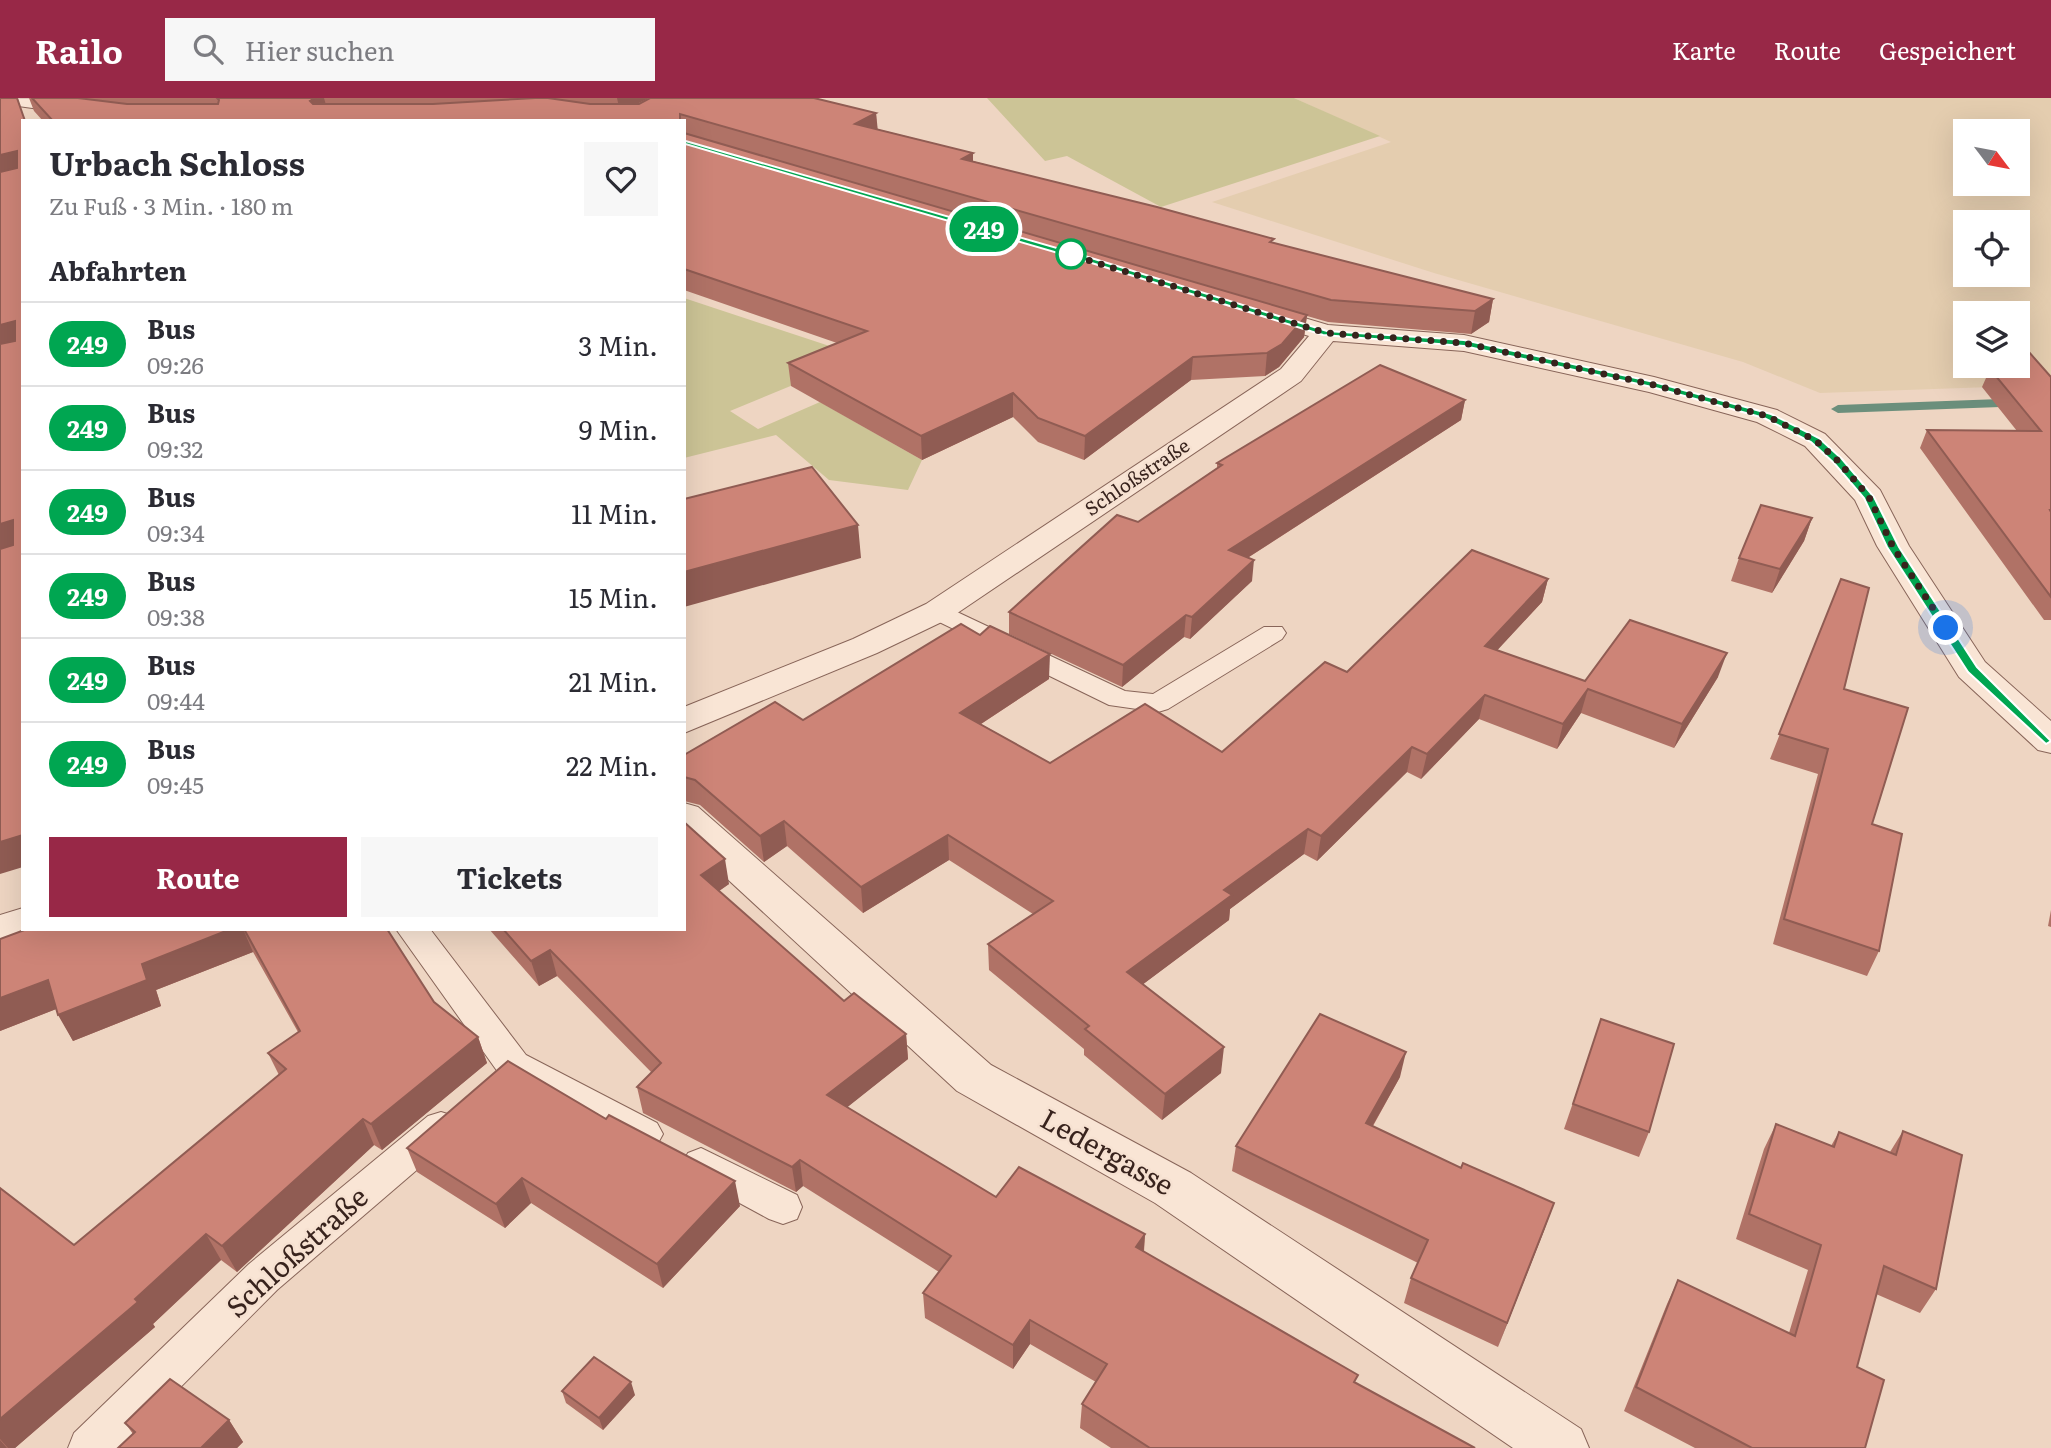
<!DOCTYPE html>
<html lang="de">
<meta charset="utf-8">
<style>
body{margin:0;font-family:Literata,serif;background:#f7f7f7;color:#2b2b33;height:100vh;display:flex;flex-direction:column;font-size:26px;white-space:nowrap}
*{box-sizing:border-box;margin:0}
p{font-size:23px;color:#7c7c81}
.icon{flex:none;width:38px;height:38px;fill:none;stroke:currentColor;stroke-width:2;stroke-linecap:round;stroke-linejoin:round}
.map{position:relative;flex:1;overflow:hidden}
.drawer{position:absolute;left:21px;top:21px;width:665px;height:812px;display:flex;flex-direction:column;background:#fff;border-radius:0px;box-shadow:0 7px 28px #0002}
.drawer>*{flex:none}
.badge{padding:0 14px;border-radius:23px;font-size:24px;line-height:46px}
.needle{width:46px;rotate:122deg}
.fabs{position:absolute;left:1953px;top:21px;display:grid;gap:14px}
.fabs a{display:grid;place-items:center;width:77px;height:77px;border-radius:0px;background:#fff;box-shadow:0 7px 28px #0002;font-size:35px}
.you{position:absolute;width:35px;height:35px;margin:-18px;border:5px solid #fff;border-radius:50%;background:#1a73e8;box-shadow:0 0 0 10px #1a73e833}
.map>.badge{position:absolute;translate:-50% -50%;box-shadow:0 0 0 4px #fff}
h2{padding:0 28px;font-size:26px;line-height:63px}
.round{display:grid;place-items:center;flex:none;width:74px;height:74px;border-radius:0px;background:#f7f7f7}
.head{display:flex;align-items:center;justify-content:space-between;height:119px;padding:0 28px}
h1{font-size:33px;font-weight:700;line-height:52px}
.button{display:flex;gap:14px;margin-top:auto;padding:14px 28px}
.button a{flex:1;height:80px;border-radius:0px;background:#982847;color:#fff;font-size:28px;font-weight:700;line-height:80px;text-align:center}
.button a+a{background:#f7f7f7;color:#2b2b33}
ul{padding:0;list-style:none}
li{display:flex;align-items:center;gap:21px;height:84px;padding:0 28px;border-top:2px solid #e1e1e2}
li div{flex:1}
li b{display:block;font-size:26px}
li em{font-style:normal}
li .badge{min-width:77px;font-weight:700;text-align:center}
header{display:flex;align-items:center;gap:42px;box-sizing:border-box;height:98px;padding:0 35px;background:#982847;color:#fff}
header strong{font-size:33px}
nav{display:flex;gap:38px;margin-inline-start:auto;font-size:24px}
.search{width:490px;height:63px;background:#f7f7f7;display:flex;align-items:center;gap:18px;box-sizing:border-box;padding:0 24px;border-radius:0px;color:#7c7c81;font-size:26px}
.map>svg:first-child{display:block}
.farmland{fill:#e4cdaf;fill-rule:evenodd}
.green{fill:#ccc496}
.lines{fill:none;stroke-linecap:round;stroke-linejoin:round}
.stream{fill:#6b8f7c;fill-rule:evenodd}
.lane-casing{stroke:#886559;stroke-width:2}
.street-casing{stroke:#886559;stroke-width:2}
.lane{fill:#f9e5d5;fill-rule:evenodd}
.street{fill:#f9e5d5;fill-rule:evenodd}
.wall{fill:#b07266}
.shaded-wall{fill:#905c53}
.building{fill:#cd8477;stroke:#905c53;stroke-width:2}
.line{fill:#00a651;stroke:#fff;stroke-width:2}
.walk{stroke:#38231d;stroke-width:7;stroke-dasharray:0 12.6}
.stop-dot{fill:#fff;stroke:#00a651;stroke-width:3.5}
.labels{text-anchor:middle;stroke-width:5;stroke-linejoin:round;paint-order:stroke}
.far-street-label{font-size:19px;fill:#38231d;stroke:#f6e1d1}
.near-street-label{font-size:28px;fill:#38231d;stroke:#f6e1d1}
</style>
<header>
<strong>Railo</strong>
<div class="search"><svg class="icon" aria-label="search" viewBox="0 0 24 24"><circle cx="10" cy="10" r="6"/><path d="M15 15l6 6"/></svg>Hier suchen</div>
<nav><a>Karte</a><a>Route</a><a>Gespeichert</a></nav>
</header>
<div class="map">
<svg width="2051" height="1350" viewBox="0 0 2051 1350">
<rect width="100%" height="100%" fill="#eed5c2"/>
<path class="farmland" d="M1294 0H2051V287L1820 295 1743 264 1434 175 1212 104 1391 44ZM1965 33H2018V86H1965ZM1965 124H2018V177H1965ZM1965 215H2018V268H1965Z"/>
<g class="green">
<path d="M987 0H1294L1380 38 1161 109 1067 58 1045 63Z"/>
<path d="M684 200 887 267 827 273 730 313 758 331 820 304 922 362 908 392 829 382 776 337 684 360Z"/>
</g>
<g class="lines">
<path class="stream" d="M2051 299V307L1838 315 1831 311 1838 307Z"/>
<g class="lane-casing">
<g id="lane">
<path d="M938 505 1125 593 1153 596 1264 529H1282L1286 535 1282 541 1168 611 1158 614 1109 607 929 519 925 513 929 507Z"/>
<path d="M396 831H430L526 957 657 1025 663 1036 657 1047 644 1051 631 1047 500 977Z"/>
<path d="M441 1014 454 1018 460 1029 454 1040 277 1192 120 1350H68L74 1335 249 1166 428 1018Z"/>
<path d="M701 1050 797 1097 802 1109 797 1121 783 1126 769 1121 688 1077 682 1066 688 1055Z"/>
</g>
</g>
<g class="street-casing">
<g id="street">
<path d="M0 0C19 0 81 0 92 11L82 17 4 6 0 5Z"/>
<path d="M1257 206 1328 227 1464 237 1654 279 1777 312 1825 336 1880 392 1909 448 1985 564 2051 623V655L2038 652 1959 579 1877 448 1855 402 1805 348 1757 324 1649 294 1464 253 1333 243 1301 283 950 520 877 555 684 635V609L853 541 926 506 1281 271 1309 238 1248 220 1244 214 1248 208Z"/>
<path d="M684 705 698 709 991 967 1191 1075 1581 1331 1589 1350H1513L1155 1105 957 993 684 741Z"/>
<path d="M23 810V831H41L38 836 0 849V817Z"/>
</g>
</g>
<use href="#lane" class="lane"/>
<use href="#street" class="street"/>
</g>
<g class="wall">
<path d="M29 0H649L637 6 876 15 877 31 973 55V63L1274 145 1493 201 1489 224 1471 236 1328 224 1307 218 1304 239 1279 269 1265 278 1191 282 1084 362 1038 344 1013 319 922 362 791 288 788 265 837 245 684 192V23H43L34 13Z"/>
<path d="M1990 271 2051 279V522H2044L1920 350 1927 332 2017 333 1982 289Z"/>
<path d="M1465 302 1461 322 1249 459 1252 483 1190 541 1184 539 1122 589 1009 536V514L1138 424 1217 370V365Z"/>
<path d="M1812 420 1804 443 1772 495 1731 483 1739 460Z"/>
<path d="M1548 481 1542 504 1497 552 1585 583 1718 579 1674 650 1581 615 1557 651 1479 621 1421 681 1407 674 1317 763 1304 756 1230 811 1229 822 1143 886 1221 975 1162 1022 1084 957V951L989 872 988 846 1033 816 949 762 863 815 787 748 764 764 700 707 684 703V657L803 622 1049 581 981 626 1050 665 1222 654 1347 574Z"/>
<path d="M1841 481 1844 591 1872 726 1879 853 1867 878 1773 846 1818 676 1770 661Z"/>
<path d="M684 724 729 786 719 793 844 903 906 936 908 961 847 1009 996 1099 1145 1136 1144 1154 1356 1285 1475 1350H1111L1080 1330 1082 1306 1096 1284 1030 1246 1013 1271 925 1220 923 1195 939 1174 803 1088 796 1094 643 1015 637 989 652 975 557 878 539 888 489 831H684Z"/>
<path d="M2051 812V829L2048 828Z"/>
<path d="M27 831H387L434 904 478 939 487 965 382 1052 374 1047 237 1174 221 1162 153 1226 155 1229 15 1350H0V1090L74 1147 279 977 268 955 298 934 253 854 156 892 161 908 73 943 56 911 0 933V841Z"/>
<path d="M1593 946 1649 1034 1639 1059 1564 1031Z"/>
<path d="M1400 979 1373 1028 1545 1130 1498 1249 1404 1205 1411 1180 1418 1165 1232 1073 1236 1048Z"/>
<path d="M1776 1026 1831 1048 1839 1034 1890 1054 1903 1033 1936 1191 1920 1215 1876 1196 1857 1269 1865 1350H1695L1624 1313 1667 1206 1678 1182 1789 1235 1808 1172 1736 1141 1764 1051Z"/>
<path d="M407 1050 740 1108 663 1190 531 1105 505 1130 417 1074Z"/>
<path d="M562 1293 635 1297 603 1332 566 1305Z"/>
<path d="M229 1322 243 1344 237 1350H118L133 1336 125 1325Z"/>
</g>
<g class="shaded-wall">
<path d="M315 0H324L328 14 315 23 310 3Z"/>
<path d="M617 0H649L620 14Z"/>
<path d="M876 15 878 34 855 26Z"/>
<path d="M17 53 23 68 0 79V57Z"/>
<path d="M973 55V75L962 61Z"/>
<path d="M1493 201 1489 224 1471 236 1475 213Z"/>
<path d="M1307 217 1304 239 1279 269 1265 278 1267 255Z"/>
<path d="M15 223 23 242 0 252V227Z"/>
<path d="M1193 259 1191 282 1084 362 1085 338Z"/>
<path d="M1013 295V319L922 362 921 338Z"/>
<path d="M1465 302 1461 322 1227 473 1229 452Z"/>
<path d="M1812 420 1804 443 1772 495 1780 471Z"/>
<path d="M13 422 23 443 0 455V426Z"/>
<path d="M858 427 861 460 684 509V474Z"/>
<path d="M1254 462 1252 483 1190 541 1192 519Z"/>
<path d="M1548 481 1542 504 1479 572 1485 548Z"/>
<path d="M1186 517 1184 539 1122 589 1123 567Z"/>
<path d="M1727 555 1718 579 1674 650 1682 626Z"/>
<path d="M1050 556 1049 581 961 639 960 615Z"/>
<path d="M1588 591 1581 615 1557 651 1563 626Z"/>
<path d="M1485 597 1479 621 1421 681 1427 656Z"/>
<path d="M1412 649 1407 674 1317 763 1321 738Z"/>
<path d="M784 723 787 748 764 764 760 738Z"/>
<path d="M1308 731 1304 756 1230 811 1229 822 1126 899 1127 874 1224 792Z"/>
<path d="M23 737V769L0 776V744Z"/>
<path d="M948 737 949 762 863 815 861 789Z"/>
<path d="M725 761 729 786 706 802 701 777Z"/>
<path d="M231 831H243L253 854 156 892 161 908 73 943 58 917 142 866Z"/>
<path d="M550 852 557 878 539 888 531 863Z"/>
<path d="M48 882 64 908 0 933V900Z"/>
<path d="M906 936 908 961 830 1023 827 997Z"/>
<path d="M478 939 487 965 382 1052 371 1026Z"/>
<path d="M1224 949 1221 975 1162 1022 1165 996Z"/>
<path d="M1406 954 1400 979 1360 1050 1366 1025Z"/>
<path d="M363 1021 374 1047 237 1174 222 1148Z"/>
<path d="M800 1062 803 1088 796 1094 792 1069Z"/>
<path d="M522 1080 531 1105 505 1130 496 1106Z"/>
<path d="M735 1083 740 1108 663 1190 657 1166Z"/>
<path d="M1554 1105 1545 1130 1498 1249 1507 1225Z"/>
<path d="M206 1136 221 1162 153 1226 155 1229 15 1350H8L0 1341V1321L135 1201Z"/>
<path d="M1145 1136 1143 1161 1136 1149Z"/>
<path d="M1030 1222V1246L1013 1271V1247Z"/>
<path d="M631 1284 635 1297 603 1332 599 1320Z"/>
<path d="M229 1322 243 1344 237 1350H201Z"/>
<path d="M0 1342 7 1350H0Z"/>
</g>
<g class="building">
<path d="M0 0H17L25 23H23V737L0 744V451L13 447V422L0 426V246L15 243V223L0 227V74L17 70V53L0 57Z"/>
<path d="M32 0H78L127 6H218L219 2 217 0H315L310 3 313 6H433L535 0H548L590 6H639L650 0H814L876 15 855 26 973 55 962 61 1157 109 1274 141 1270 144 1493 201 1475 213 1331 202 680 16V23H53Z"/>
<path d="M684 35 1307 217 1282 246 1267 255 1193 259 1085 338 1038 320 1013 295 921 338 788 265 867 233 684 171Z"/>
<path d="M2021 245 2051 279V412H2050L2051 414V499L1927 332 2041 333 1990 271 1994 268H2018V248Z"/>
<path d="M1380 267 1465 302 1229 452 1254 462 1192 519 1186 517 1123 567 1009 514 1117 417 1138 424 1222 367 1217 365Z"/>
<path d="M812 369 858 427 684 474V401Z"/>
<path d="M1761 407 1812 420 1780 471 1739 460Z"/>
<path d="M1472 452 1548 481 1485 548 1585 583 1630 522 1727 555 1682 626 1588 591 1563 626 1485 597 1427 656 1412 649 1321 738 1308 731 1224 792 1232 797 1127 874 1224 949 1165 996 1085 931 1089 928 988 846 1053 803 948 737 861 789 784 723 760 738 695 682 684 679V657L775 604 803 622 961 526 980 537 990 528 1050 556 960 615 1050 665 1145 606 1222 654 1325 564 1347 574Z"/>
<path d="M1841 481 1869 490 1844 591 1908 610 1872 726 1902 736 1879 853 1784 821 1828 651 1779 636Z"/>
<path d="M684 724 725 761 701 777 844 903 854 895 906 936 827 997 996 1099 1019 1069 1145 1136 1136 1149 1358 1277 1354 1284 1475 1350H1150L1082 1306 1107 1266 1030 1222 1013 1247 923 1195 951 1158 800 1062 792 1069 637 989 661 965 550 852 531 863 503 831H684Z"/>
<path d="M27 831H231L142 866 147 882 58 917 48 882 0 900V841Z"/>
<path d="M244 831H387L434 904 478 939 371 1026 363 1021 222 1148 206 1136 135 1201 138 1204 0 1321V1090L74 1147 286 971 268 955 300 933Z"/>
<path d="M1320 916 1406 954 1366 1025 1461 1070 1463 1065 1554 1105 1507 1225 1411 1180 1428 1142 1236 1048Z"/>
<path d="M1601 921 1674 946 1649 1034 1573 1006Z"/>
<path d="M508 963 606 1021 609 1017 735 1083 657 1166 522 1080 496 1106 407 1050Z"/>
<path d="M1776 1026 1834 1049 1839 1034 1896 1057 1903 1033 1962 1057 1936 1191 1884 1168 1857 1269 1884 1282 1865 1350H1752L1636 1289 1678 1182 1795 1238 1821 1147 1749 1116Z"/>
<path d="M594 1259 631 1284 599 1320 562 1293Z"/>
<path d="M170 1281 229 1322 201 1350H118L135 1334 125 1325Z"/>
</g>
<path class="line" d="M682 42 1088 159 1327 233 1464 242 1654 284 1771 316 1819 340 1842 361 1874 399 1899 449 1977 569 2051 643 2046 646 1968 574 1887 449 1864 400 1834 365 1811 344 1764 320 1652 289 1464 248 1323 237 1082 162 682 45Z"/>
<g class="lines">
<path class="walk" d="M1071 156H1068L1326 235 1464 245 1654 287 1767 318 1815 342 1838 363 1869 399 1893 449 1946 530"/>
</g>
<circle class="stop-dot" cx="1071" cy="156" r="14"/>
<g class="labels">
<g class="far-street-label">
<text transform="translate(1137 379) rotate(-34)" y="7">Schloßstraße</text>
</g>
<g class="near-street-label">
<text transform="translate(1107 1054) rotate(29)" y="10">Ledergasse</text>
<text transform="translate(297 1154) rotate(-42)" y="10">Schloßstraße</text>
</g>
</g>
</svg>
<div class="fabs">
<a><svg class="needle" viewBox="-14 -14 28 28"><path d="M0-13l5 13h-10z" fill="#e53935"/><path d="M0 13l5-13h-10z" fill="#7c7c81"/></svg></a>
<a><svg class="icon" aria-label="locate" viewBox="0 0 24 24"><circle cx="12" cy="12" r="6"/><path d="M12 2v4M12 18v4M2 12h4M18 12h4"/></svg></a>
<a><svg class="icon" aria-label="layers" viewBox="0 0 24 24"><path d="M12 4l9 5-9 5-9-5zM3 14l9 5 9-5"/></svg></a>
</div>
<div class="you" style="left:1946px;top:530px"></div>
<b class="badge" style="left:984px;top:131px;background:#00a651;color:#fff">249</b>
<section class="drawer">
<div class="head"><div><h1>Urbach Schloss</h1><p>Zu Fuß · 3 Min. · 180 m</p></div><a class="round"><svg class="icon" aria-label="heart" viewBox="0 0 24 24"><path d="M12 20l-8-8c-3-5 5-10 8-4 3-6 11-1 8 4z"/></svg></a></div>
<h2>Abfahrten</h2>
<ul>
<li><span class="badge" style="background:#00a651;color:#fff">249</span><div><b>Bus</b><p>09:26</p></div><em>3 Min.</em></li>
<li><span class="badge" style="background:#00a651;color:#fff">249</span><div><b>Bus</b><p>09:32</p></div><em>9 Min.</em></li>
<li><span class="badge" style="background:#00a651;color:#fff">249</span><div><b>Bus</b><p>09:34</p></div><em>11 Min.</em></li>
<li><span class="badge" style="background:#00a651;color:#fff">249</span><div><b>Bus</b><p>09:38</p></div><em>15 Min.</em></li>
<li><span class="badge" style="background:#00a651;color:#fff">249</span><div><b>Bus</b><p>09:44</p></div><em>21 Min.</em></li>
<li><span class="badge" style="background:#00a651;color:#fff">249</span><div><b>Bus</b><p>09:45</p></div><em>22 Min.</em></li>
</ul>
<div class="button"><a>Route</a><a>Tickets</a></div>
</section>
</div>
